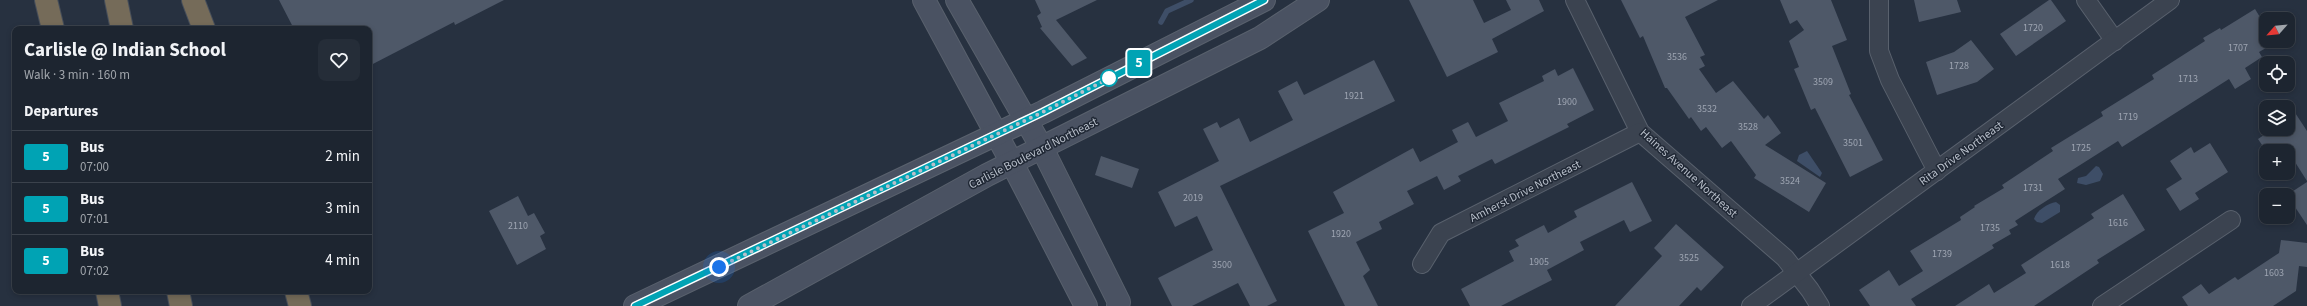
<!DOCTYPE html>
<meta charset="utf-8">
<style>
body{margin:0;font-family:"Source Sans 3",sans-serif;background:#252d38;color:#f1f3f6;height:100vh;display:flex;flex-direction:column;font-size:15px;white-space:nowrap}
*{box-sizing:border-box;margin:0}
p{font-size:13px;color:#a0a5ab}
.icon{flex:none;width:22px;height:22px;fill:none;stroke:currentColor;stroke-width:2;stroke-linecap:round;stroke-linejoin:round}
.map{position:relative;flex:1;overflow:hidden}
.details{position:absolute;left:12px;top:26px;width:360px;height:268px;display:flex;flex-direction:column;background:#1d2530;border-radius:8px;box-shadow:0 2px 6px #0003,0 0 0 1px #3b424c}
.details>*{flex:none}
.badge{padding:0 8px;border-radius:3px;font-size:14px;line-height:26px}
.needle{width:26px;rotate:243deg}
.fabs{position:absolute;left:2259px;top:12px;display:grid;gap:8px}
.fabs a{display:grid;place-items:center;width:36px;height:36px;border-radius:8px;background:#1d2530;box-shadow:0 2px 6px #0003,0 0 0 1px #3b424c;font-size:20px}
.you{position:absolute;width:20px;height:20px;margin:-10px;border:3px solid #fff;border-radius:50%;background:#1a73e8;box-shadow:0 0 0 6px #1a73e833}
.map>.badge{position:absolute;translate:-50% -50%;box-shadow:0 0 0 2px #fff}
h2{padding:0 12px;font-size:15px;line-height:36px}
.round{display:grid;place-items:center;flex:none;width:42px;height:42px;border-radius:8px;background:#252d38}
.overview{display:flex;align-items:center;justify-content:space-between;height:68px;padding:0 12px}
h1{font-size:19px;font-weight:700;line-height:30px}
ul{padding:0;list-style:none}
li{display:flex;align-items:center;gap:12px;height:52px;padding:0 12px;border-top:1px solid #3b424c}
li div{flex:1}
li b{display:block;font-size:15px}
li em{font-style:normal}
li .badge{min-width:44px;font-weight:700;text-align:center}
.map>svg:first-child{display:block}
.water{fill:#3e4e67}
.lines{fill:none;stroke-linecap:round;stroke-linejoin:round}
.stream{stroke:#3e4e67;stroke-width:5.5}
.building{fill:#4e5868}
.street-casing{stroke:#59616d;stroke-width:20}
.secondary-casing{stroke:#59616d;stroke-width:24}
.highway-casing{stroke:#464e5a;stroke-width:24}
.street{stroke:#3b4350;stroke-width:18}
.secondary{stroke:#4a5262;stroke-width:22}
.highway{stroke:#756b59;stroke-width:22}
.line-casing{stroke:#fff;stroke-width:9}
.line{stroke:#00a3b4;stroke-width:6}
.walk{stroke:#b8bfca;stroke-width:4;stroke-dasharray:0 7.2}
.stop-dot{fill:#fff;stroke:#00a3b4;stroke-width:2}
.labels{text-anchor:middle;stroke-width:3;stroke-linejoin:round;paint-order:stroke}
.number-label{font-size:10px;fill:#9ea5b2}
.street-label{font-size:12px;fill:#b8bfca;stroke:#202835}
</style>
<div class="map">
<svg width="2307" height="306" viewBox="0 0 2307 306">
<rect width="100%" height="100%" fill="#273140"/>
<g class="water">
<path d="M1807 151 1822 173 1820 177 1797 161 1799 155Z"/>
<path d="M2096 166 2099 167 2103 174 2100 181 2086 185 2077 183 2078 178 2086 176Z"/>
<path d="M2056 202 2060 205V212L2042 223 2037 222 2034 219C2036 211 2048 203 2056 202Z"/>
</g>
<g class="lines">
<path class="stream" d="M1161 22 1167 11 1191 0"/>
</g>
<g class="building">
<path d="M279 0H504L455 25 454 22 369 66V29H294Z"/>
<path d="M1035 0H1097L1056 20 1087 58 1072 66 1040 28 1042 27 1037 16 1041 13Z"/>
<path d="M1409 0H1473L1484 23 1511 10 1506 0H1539L1544 11 1492 39 1498 52 1447 77Z"/>
<path d="M1621 0H1718L1685 17 1705 55 1700 57 1705 66 1699 69 1716 93 1733 81 1764 119 1768 115 1781 133 1765 145 1826 183 1809 212 1754 178 1756 175 1731 141 1722 148 1706 127 1701 131 1691 117 1689 119 1667 88H1665L1643 36 1640 38Z"/>
<path d="M1780 0H1831L1847 40 1832 46 1851 94 1849 95 1883 160 1850 177 1815 108 1811 110 1794 69 1799 67 1789 41 1804 30 1797 20 1790 24Z"/>
<path d="M1914 0H1957L1961 12 1919 22Z"/>
<path d="M2049 0H2051L2066 21 2016 56 2000 34Z"/>
<path d="M2255 9 2266 27V48L2259 52 2262 57 2245 68 2251 79 2235 89 2229 79 2122 147 2118 141 2058 179 2065 189 2015 221 2018 225 2009 230 2011 234 1992 245 1994 248 1911 299 1916 306H1870L1859 290 1889 270 1899 286 1923 271 1910 251 1961 220 1960 217 1975 207 1974 206 2004 188 2002 185 2053 151 2051 148 2103 116 2101 112 2154 79 2152 75 2205 41 2203 38 2220 28 2221 30Z"/>
<path d="M1971 40 1994 69 1977 82 1937 95 1926 62 1954 52Z"/>
<path d="M1374 60 1395 101 1220 186 1277 301 1267 306H1250L1238 283 1192 306H1172L1158 278 1213 250 1197 216 1175 227 1158 192 1219 161 1203 129 1217 122 1220 128 1239 118 1250 142 1293 120 1278 91 1297 81 1304 95Z"/>
<path d="M1573 68 1594 110 1567 124 1569 127 1495 164 1492 159 1458 176 1461 181 1444 190 1437 176 1407 191 1414 204 1379 222 1382 229 1356 242 1370 270 1363 276 1378 306H1345L1308 231 1344 213 1333 192 1413 148 1420 162 1458 142 1452 130 1468 122 1476 137 1508 121 1499 103 1544 81 1542 76 1555 69 1558 76Z"/>
<path d="M2288 102 2307 131V181L2288 151H2266L2258 139 2273 129H2288Z"/>
<path d="M2210 143 2228 172 2195 193 2199 199 2180 211 2166 189 2182 179 2170 161 2191 147 2194 153Z"/>
<path d="M1101 156 1139 169 1132 188 1095 175Z"/>
<path d="M1632 182 1652 221 1630 232 1624 220 1580 242 1584 250 1547 270 1552 280 1501 306H1470L1461 289 1514 261 1509 251 1519 246 1515 240 1544 225 1548 233 1577 217 1574 211Z"/>
<path d="M2307 182V225L2287 195Z"/>
<path d="M2123 194 2145 230 2097 260 2099 263 2034 306H1955L1989 284 1994 293 2026 273 2021 265 2094 218 2091 214Z"/>
<path d="M518 196 528 216 534 213 545 233 540 236 546 249 517 265 489 211Z"/>
<path d="M1676 224 1724 267 1701 291 1697 287 1679 306H1615L1662 256 1654 248Z"/>
<path d="M2281 240 2307 243V267L2299 266 2296 291 2273 306H2188L2182 297 2201 284 2209 294 2235 277 2238 280 2279 253Z"/>
</g>
<g class="lines">
<g class="street-casing">
<g id="street">
<path d="M1575 0 1640 132 1785 258 1810 290 1820 306"/>
<path d="M1879 0V51L1890 80 1937 171"/>
<path d="M2086 0 2115 41"/>
<path d="M1422 264 1441 233 1640 132"/>
<path d="M1751 306 2170 0"/>
<path d="M2102 306 2231 220"/>
</g>
</g>
<g class="secondary-casing">
<g id="secondary">
<path d="M924 0 1012 163 1086 306"/>
<path d="M957 0 1042 148 1119 302 1118 306"/>
<path d="M635 306 1043 112 1264 0"/>
<path d="M749 306 987 175 1260 38 1318 0"/>
</g>
</g>
<g class="highway-casing">
<g id="highway">
<path d="M46 0 53 29"/>
<path d="M116 0 122 29"/>
<path d="M193 0 204 29"/>
<path d="M107 291 110 306"/>
<path d="M178 291 181 306"/>
<path d="M296 291 300 306"/>
</g>
</g>
<use href="#street" class="street"/>
<use href="#secondary" class="secondary"/>
<use href="#highway" class="highway"/>
</g>
<g class="lines">
<g class="line-casing">
<path id="line" d="M635 306 1043 112 1264 0"/>
</g>
<use href="#line" class="line"/>
<path class="walk" d="M719 267 1043 112 1114 76 1109 78"/>
</g>
<circle class="stop-dot" cx="1109" cy="78" r="8"/>
<g class="labels">
<g class="number-label">
<text x="2033" y="31">1720</text>
<text x="2238" y="51">1707</text>
<text x="1677" y="60">3536</text>
<text x="1959" y="69">1728</text>
<text x="2188" y="82">1713</text>
<text x="1823" y="85">3509</text>
<text x="1354" y="99">1921</text>
<text x="1567" y="105">1900</text>
<text x="1707" y="112">3532</text>
<text x="2128" y="120">1719</text>
<text x="1748" y="130">3528</text>
<text x="1853" y="146">3501</text>
<text x="2081" y="151">1725</text>
<text x="1790" y="184">3524</text>
<text x="2033" y="191">1731</text>
<text x="1193" y="201">2019</text>
<text x="2118" y="226">1616</text>
<text x="518" y="229">2110</text>
<text x="1990" y="231">1735</text>
<text x="1341" y="237">1920</text>
<text x="1942" y="257">1739</text>
<text x="1689" y="261">3525</text>
<text x="1539" y="265">1905</text>
<text x="1222" y="268">3500</text>
<text x="2060" y="268">1618</text>
<text x="2274" y="276">1603</text>
</g>
<g class="street-label">
<text transform="translate(1033 153) rotate(-27)" y="4">Carlisle Boulevard Northeast</text>
<text transform="translate(1961 153) rotate(-36)" y="4">Rita Drive Northeast</text>
<text transform="translate(1689 173) rotate(42)" y="4">Haines Avenue Northeast</text>
<text transform="translate(1525 191) rotate(-27)" y="4">Amherst Drive Northeast</text>
</g>
</g>
</svg>
<div class="fabs">
<a><svg class="needle" viewBox="-14 -14 28 28"><path d="M0-13l5 13h-10z" fill="#e53935"/><path d="M0 13l5-13h-10z" fill="#a0a5ab"/></svg></a>
<a><svg class="icon" aria-label="locate" viewBox="0 0 24 24"><circle cx="12" cy="12" r="6"/><path d="M12 2v4M12 18v4M2 12h4M18 12h4"/></svg></a>
<a><svg class="icon" aria-label="layers" viewBox="0 0 24 24"><path d="M12 4l9 5-9 5-9-5zM3 14l9 5 9-5"/></svg></a>
<a>+</a>
<a>−</a>
</div>
<div class="you" style="left:719px;top:267px"></div>
<b class="badge" style="left:1139px;top:63px;background:#00a3b4;color:#fff">5</b>
<section class="details">
<div class="overview"><div><h1>Carlisle @ Indian School</h1><p>Walk · 3 min · 160 m</p></div><a class="round"><svg class="icon" aria-label="heart" viewBox="0 0 24 24"><path d="M12 20l-8-8c-3-5 5-10 8-4 3-6 11-1 8 4z"/></svg></a></div>
<h2>Departures</h2>
<ul>
<li><span class="badge" style="background:#00a3b4;color:#fff">5</span><div><b>Bus</b><p>07:00</p></div><em>2 min</em></li>
<li><span class="badge" style="background:#00a3b4;color:#fff">5</span><div><b>Bus</b><p>07:01</p></div><em>3 min</em></li>
<li><span class="badge" style="background:#00a3b4;color:#fff">5</span><div><b>Bus</b><p>07:02</p></div><em>4 min</em></li>
</ul>
</section>
</div>
